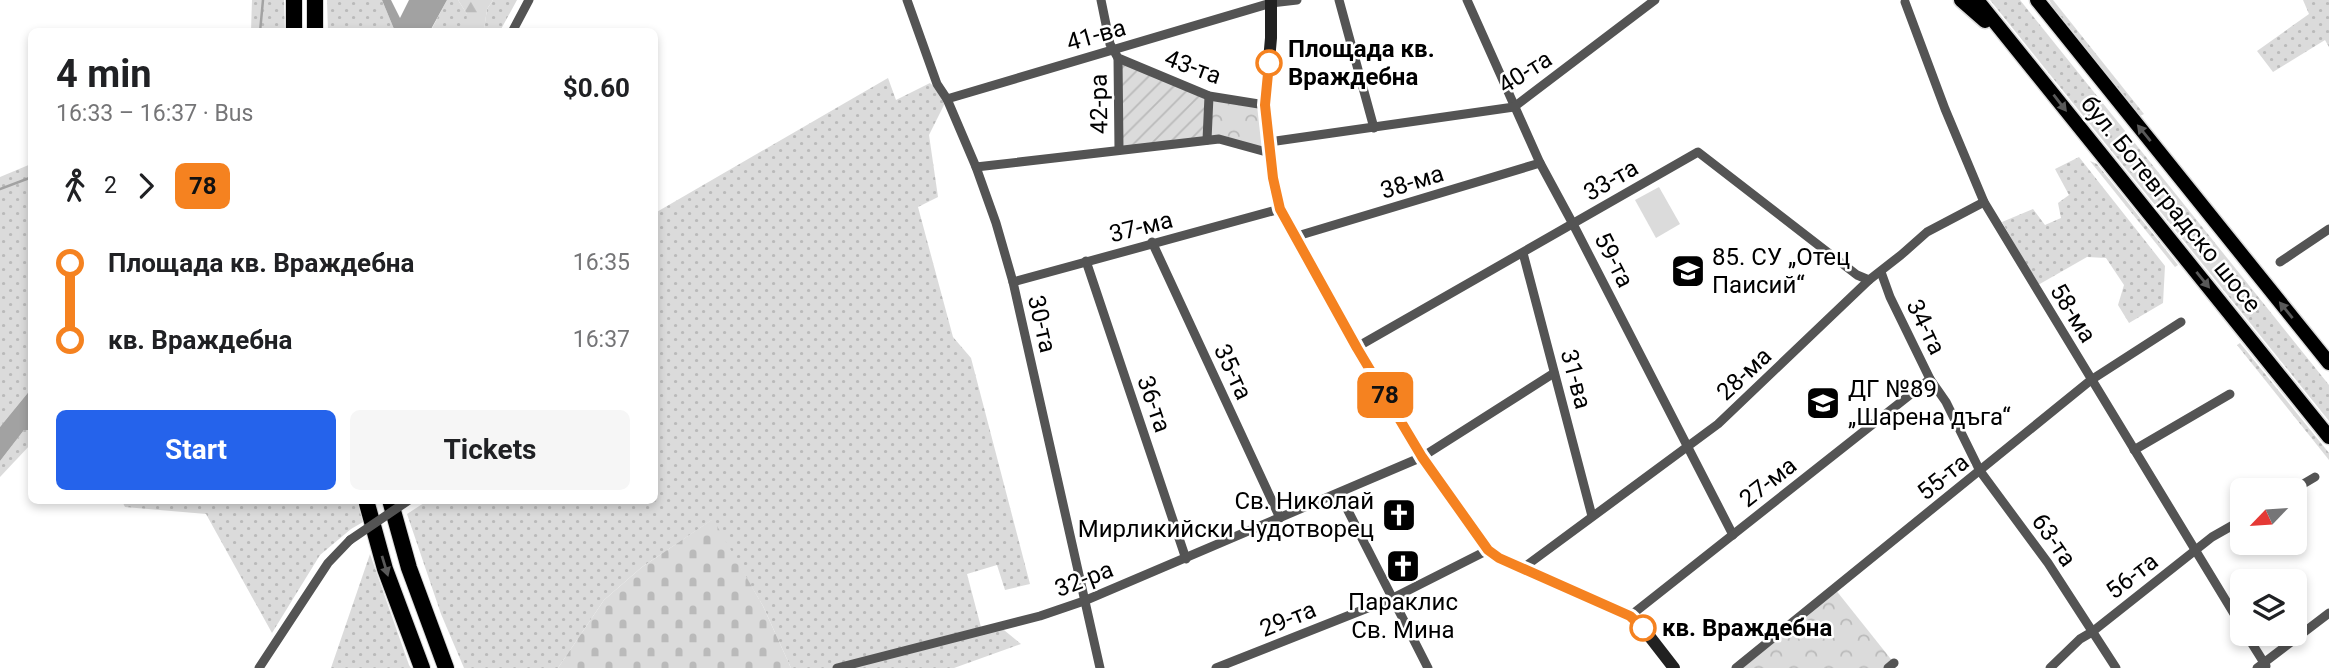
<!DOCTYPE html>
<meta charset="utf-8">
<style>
body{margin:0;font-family:Roboto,sans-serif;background:#f6f6f6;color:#202124;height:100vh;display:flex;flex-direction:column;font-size:26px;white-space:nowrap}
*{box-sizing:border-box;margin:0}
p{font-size:23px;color:#757577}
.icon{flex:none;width:38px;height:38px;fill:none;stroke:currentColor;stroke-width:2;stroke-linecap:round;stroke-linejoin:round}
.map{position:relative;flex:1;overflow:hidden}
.details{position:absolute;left:28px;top:28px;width:630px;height:476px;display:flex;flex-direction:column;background:#fff;border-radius:10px;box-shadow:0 4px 10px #0003}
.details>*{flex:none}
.badge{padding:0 14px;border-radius:10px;font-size:24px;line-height:46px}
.needle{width:46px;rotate:245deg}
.fabs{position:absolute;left:2230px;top:478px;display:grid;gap:14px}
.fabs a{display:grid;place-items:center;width:77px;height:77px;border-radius:10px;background:#fff;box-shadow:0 4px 10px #0003;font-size:35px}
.map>.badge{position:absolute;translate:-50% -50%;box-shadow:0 0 0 4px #fff}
.legs{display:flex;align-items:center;gap:10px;height:77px;padding:0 28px;font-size:23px}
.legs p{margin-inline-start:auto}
.headline{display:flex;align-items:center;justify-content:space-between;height:119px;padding:0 28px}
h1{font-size:38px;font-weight:700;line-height:52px}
.primary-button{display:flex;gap:14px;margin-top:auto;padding:14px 28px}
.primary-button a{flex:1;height:80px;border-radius:10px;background:#2563eb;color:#fff;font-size:28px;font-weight:700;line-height:80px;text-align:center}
.primary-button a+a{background:#f6f6f6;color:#202124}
ul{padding:0 28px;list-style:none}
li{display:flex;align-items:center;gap:24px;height:77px;font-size:26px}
li i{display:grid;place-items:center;width:10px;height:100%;margin:0 9px;background:currentColor}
li i::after{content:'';width:18px;height:18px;margin:-9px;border:5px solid;border-radius:50%;background:#fff}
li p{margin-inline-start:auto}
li:first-child i{background:linear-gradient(#0000 50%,currentColor 0)}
li:last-child i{background:linear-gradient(currentColor 50%,#0000 0)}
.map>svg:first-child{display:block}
.grass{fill:url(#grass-dots)}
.forest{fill:url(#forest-firs)}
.cemetery{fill:url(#cemetery-stones)}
.park{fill:url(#park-crowns)}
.garden{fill:url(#garden-furrows)}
.pitch{fill:#dbdbdb}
.water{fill:#a2a2a2}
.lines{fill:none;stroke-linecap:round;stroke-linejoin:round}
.stream{stroke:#a2a2a2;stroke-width:2.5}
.primary-casing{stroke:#dbdbdb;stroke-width:17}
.highway-casing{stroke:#dbdbdb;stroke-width:18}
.street{stroke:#545454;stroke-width:9}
.secondary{stroke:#212121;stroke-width:12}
.primary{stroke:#000;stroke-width:14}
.highway{stroke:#000;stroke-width:16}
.street-bridge{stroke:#545454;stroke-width:9}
.oneway{fill:#595959}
.line-1-casing{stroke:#fff;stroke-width:16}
.line-1{stroke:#f58220;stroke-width:10}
.stop-1-dot{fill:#fff;stroke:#f58220;stroke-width:3.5}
.labels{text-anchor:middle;stroke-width:5;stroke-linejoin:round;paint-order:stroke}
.street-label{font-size:24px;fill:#000;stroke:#fff}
.stop-label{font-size:24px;font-weight:bold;fill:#000;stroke:#fff;text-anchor:start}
.poi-label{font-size:24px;fill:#000;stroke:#fff;text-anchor:start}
</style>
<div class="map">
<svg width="2329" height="668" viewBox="0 0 2329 668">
<defs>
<pattern id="grass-dots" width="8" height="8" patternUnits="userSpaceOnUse" patternTransform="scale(1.75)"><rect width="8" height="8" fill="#dbdbdb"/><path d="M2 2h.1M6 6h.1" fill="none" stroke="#bababa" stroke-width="1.8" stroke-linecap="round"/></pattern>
<pattern id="forest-firs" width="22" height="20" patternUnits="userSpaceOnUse" patternTransform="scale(1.75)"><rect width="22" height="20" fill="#dbdbdb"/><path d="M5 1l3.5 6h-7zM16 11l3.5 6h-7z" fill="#bababa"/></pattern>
<pattern id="cemetery-stones" width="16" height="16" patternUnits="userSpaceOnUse" patternTransform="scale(1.75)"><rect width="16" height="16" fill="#dbdbdb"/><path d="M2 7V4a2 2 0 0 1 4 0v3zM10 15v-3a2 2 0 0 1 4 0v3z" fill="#bababa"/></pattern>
<pattern id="park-crowns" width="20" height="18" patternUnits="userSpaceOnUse" patternTransform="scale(1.75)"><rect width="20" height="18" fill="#dbdbdb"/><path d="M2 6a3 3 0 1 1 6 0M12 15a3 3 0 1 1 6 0" fill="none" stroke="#bababa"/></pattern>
<pattern id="garden-furrows" width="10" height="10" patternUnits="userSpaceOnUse" patternTransform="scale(1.75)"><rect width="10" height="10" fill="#dbdbdb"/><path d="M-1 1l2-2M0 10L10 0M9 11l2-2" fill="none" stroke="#bababa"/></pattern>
</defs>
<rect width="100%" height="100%" fill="#fff"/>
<g class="grass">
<path d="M252 0H284L285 31H251Z"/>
<path d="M327 0H382L394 29 393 31H328Z"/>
<path d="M447 0H458L467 14 484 29 487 9 493 0H517L500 31 430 32Z"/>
<path d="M1990 0H2020L2329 385V421Z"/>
<path d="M2049 0H2053L2144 114 2140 116 2055 10Z"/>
<path d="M2303 0H2329V47L2325 40 2273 72 2257 51 2309 14Z"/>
<path d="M888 78 896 100 930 83 947 99 929 135 938 197 918 207 953 337 971 358 1030 584 1005 590 997 565 967 574 982 631 999 626 1021 644 954 668H791L763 606 712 520 642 567 604 600 558 668H464L441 614 407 514 427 501 654 500 655 213Z"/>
<path d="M2079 157 2165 266 2163 303 2129 323 2118 305 2124 285 2106 258 2087 257 2038 285 2002 222 2033 209 2045 225 2061 218 2058 203 2069 195 2055 169Z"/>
<path d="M2090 161 2097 164 2178 265 2175 267Z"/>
<path d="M31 164V389L0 427V177Z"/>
<path d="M2240 343 2329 453V460L2237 345Z"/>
<path d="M24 430H31V444L0 477V461Z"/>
<path d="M122 501H357L363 522 351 529 320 555 272 633 206 514 125 507Z"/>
<path d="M370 554 409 665 411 668H331Z"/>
</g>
<path class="forest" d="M458 0H493L487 9 484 30 466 29 467 14Z"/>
<path class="cemetery" d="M713 519 763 606 791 668H558L604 600 642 567Z"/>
<g class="park">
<path d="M1209 96 1265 105 1270 153 1207 140Z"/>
<path d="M1835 589 1894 663 1888 668H1736Z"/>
</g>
<path class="garden" d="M1118 58 1209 96 1207 140 1119 150Z"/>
<path class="pitch" d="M1659 187 1680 224 1656 238 1635 200Z"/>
<g class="water">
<path d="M382 0H391L400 18 409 0H447L430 31 393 32 394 29Z"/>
<path d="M31 389V430H24L0 461V427Z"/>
</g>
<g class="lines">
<g class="stream">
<path d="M260 32 263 0"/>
<path d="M0 189 32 177"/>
</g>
<g class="primary-casing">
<g id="primary">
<path d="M1961 0 1985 21"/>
<path d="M1977 0 2329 437"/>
<path d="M2037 0 2329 363"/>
</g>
</g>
<g class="highway-casing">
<g id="highway">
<path d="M315 0V32"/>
<path d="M294 32V0"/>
<path d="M366 500 385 569 422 668"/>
<path d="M390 500 409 568 446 668"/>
</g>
</g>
<g class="street">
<path d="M907 0 937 84 947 99 976 167 996 223 1013 282 1100 668"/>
<path d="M1101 0 1110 44 1118 58 1209 96 1265 105"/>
<path d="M1339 0 1374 128"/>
<path d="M1467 0 1540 163 1573 224 1733 535"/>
<path d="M1905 2 1945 109 1984 202 2242 627"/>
<path d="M512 32 529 0"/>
<path d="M1118 58 1119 150"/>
<path d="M947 99 1271 3 1297 0"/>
<path d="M1207 140 1209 96"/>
<path d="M1269 142 1514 107 1655 0"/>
<path d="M976 167 1219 139 1270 153"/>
<path d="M1294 237 1540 163"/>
<path d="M1152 242 1280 518"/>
<path d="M1523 253 1592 516"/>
<path d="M1086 261 1186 559"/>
<path d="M2280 262 2329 229"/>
<path d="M1881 272 1890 297 1930 379 1946 402 1980 471 2048 563 2116 668"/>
<path d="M1013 282 1280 209"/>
<path d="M1357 347 1698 152 1857 275 1869 280"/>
<path d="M2134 450 2230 394"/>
<path d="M2293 490 2315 477"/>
<path d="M1339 493 1428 668"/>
<path d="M1523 568 1718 424 1869 280 1901 255 1927 232 1984 202"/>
<path d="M1630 616 1930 379"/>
<path d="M2246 634 2266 666"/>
<path d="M259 668 328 563 350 540"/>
<path d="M837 668 1040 616 1084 601 1422 457 1554 373"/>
<path d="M1216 668 1393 598 1488 550"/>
<path d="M1736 668 2091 380 2181 322"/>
<path d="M1888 668 1894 663"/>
<path d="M2050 668 2080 639 2092 632 2212 537 2242 520"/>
<path d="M2257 668 2329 613"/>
</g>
<path class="secondary" d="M1271 0V38L1265 105 1273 178 1280 209 1357 347 1422 457 1488 550 1499 558 1630 616 1643 628 1674 668"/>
<use href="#primary" class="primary"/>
<use href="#highway" class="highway"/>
<path class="street-bridge" d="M350 540 409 500"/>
</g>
<defs><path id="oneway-solid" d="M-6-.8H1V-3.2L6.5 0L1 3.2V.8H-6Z" transform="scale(1.75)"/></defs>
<g class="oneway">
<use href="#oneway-solid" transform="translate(2060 103) rotate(52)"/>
<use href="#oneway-solid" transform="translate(2144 133) rotate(-129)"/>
<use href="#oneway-solid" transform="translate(2203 280) rotate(51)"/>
<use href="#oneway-solid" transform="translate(2286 310) rotate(-129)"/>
<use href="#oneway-solid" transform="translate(385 566) rotate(73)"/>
</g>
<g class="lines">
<g class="line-1-casing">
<path id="line-1" d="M1269 63 1265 105 1273 178 1280 209 1357 348 1422 457 1488 550 1499 558 1630 616 1643 628"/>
</g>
<use href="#line-1" class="line-1"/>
</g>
<defs>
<g id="school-square" transform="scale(1.75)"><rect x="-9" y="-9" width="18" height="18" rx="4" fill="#000" stroke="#fff"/><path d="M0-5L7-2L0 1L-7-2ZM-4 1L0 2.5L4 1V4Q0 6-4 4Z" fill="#fff"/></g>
<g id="church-square" transform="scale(1.75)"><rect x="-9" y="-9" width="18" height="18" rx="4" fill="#000" stroke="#fff"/><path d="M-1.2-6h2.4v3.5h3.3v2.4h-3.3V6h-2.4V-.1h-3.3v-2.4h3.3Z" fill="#fff"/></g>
</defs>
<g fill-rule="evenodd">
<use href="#school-square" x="1688" y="271"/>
<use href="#school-square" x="1823" y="403"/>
<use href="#church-square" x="1399" y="515"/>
<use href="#church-square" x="1403" y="566"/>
</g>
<g class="stop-1-dot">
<circle cx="1269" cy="63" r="12"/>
<circle cx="1643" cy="628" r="12"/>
</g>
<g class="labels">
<g class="street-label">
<text transform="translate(1096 35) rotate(-16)" y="8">41-ва</text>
<text transform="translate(1193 67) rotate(20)" y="8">43-та</text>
<text transform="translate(1525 72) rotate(-32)" y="8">40-та</text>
<text transform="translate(1099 104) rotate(-91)" y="8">42-ра</text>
<text transform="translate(1611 180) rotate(-30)" y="8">33-та</text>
<text transform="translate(1412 182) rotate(-17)" y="8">38-ма</text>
<text transform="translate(2171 204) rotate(51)" y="8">бул. Ботевградско шосе</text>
<text transform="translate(1141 227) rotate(-14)" y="8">37-ма</text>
<text transform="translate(1614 260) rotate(63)" y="8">59-та</text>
<text transform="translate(2073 313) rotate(58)" y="8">58-ма</text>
<text transform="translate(1042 324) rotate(77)" y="8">30-та</text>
<text transform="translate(1926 327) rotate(64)" y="8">34-та</text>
<text transform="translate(1233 372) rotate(65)" y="8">35-та</text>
<text transform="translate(1744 374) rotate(-43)" y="8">28-ма</text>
<text transform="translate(1576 379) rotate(75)" y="8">31-ва</text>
<text transform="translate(1154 404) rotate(71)" y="8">36-та</text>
<text transform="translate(1943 477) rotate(-39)" y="8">55-та</text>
<text transform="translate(1768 482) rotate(-38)" y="8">27-ма</text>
<text transform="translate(2054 540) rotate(55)" y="8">63-та</text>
<text transform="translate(2132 576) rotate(-38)" y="8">56-та</text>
<text transform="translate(1084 579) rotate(-21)" y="8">32-ра</text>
<text transform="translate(1288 619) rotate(-22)" y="8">29-та</text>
</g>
<g class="stop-label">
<text x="1288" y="57">Площада кв.<tspan x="1288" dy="28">Враждебна</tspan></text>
<text x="1662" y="636">кв. Враждебна</text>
</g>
<g class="poi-label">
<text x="1712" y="265">85. СУ „Отец<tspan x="1712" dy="28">Паисий“</tspan></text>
<text x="1848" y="397">ДГ №89<tspan x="1848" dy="28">„Шарена дъга“</tspan></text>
<text x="1374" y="509" text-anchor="end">Св. Николай<tspan x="1374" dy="28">Мирликийски Чудотворец</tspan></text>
<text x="1403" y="610" text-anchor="middle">Параклис<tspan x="1403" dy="28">Св. Мина</tspan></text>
</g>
</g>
</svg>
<div class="fabs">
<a><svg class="needle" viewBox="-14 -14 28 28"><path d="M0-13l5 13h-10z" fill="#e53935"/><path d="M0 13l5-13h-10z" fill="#757577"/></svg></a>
<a><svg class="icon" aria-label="layers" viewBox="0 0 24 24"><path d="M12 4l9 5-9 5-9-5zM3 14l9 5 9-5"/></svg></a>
</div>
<b class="badge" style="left:1385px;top:395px;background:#f58220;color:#111">78</b>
<section class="details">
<div class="headline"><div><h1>4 min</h1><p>16:33 – 16:37 · Bus</p></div><b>$0.60</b></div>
<div class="legs"><svg class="icon" aria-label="walk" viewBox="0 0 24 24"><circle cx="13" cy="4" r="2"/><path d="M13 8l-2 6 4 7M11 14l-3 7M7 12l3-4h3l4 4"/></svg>2<svg class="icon" aria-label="forward" viewBox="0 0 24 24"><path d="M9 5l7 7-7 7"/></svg><b class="badge" style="background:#f58220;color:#111">78</b></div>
<ul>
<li><i style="color:#f58220"></i><b>Площада кв. Враждебна</b><p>16:35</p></li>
<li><i style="color:#f58220"></i><b>кв. Враждебна</b><p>16:37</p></li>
</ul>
<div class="primary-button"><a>Start</a><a>Tickets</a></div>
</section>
</div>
